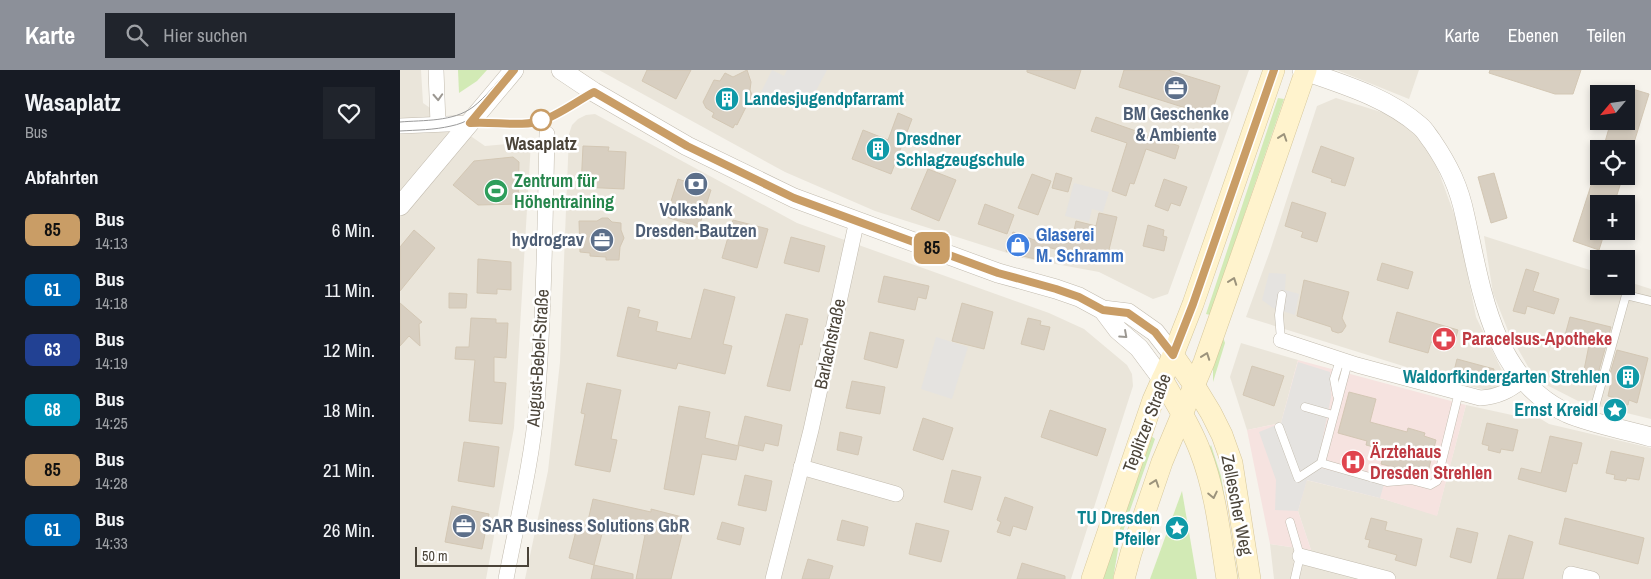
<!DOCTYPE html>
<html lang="de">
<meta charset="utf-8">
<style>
body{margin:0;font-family:"Archivo Narrow",sans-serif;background:#20242c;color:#f1f3f6;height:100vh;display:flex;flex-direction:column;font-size:19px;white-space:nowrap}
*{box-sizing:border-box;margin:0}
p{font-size:16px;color:#9ea1a6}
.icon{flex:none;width:28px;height:28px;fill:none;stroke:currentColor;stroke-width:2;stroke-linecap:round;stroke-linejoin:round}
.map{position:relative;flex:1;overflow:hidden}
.panel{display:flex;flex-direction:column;background:#171b24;width:400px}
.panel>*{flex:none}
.badge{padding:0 10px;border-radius:8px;font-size:18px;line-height:32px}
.needle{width:32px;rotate:241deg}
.tools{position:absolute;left:1190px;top:15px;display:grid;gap:10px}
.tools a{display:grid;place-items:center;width:45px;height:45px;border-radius:0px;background:#171b24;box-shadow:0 2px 8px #0003;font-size:25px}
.scale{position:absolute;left:15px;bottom:12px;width:114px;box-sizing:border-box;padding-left:5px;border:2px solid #4b4439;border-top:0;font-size:14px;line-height:18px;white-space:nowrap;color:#4b4439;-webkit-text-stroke:4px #fff;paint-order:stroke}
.map>.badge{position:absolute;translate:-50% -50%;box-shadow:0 0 0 2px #fff}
h2{padding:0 25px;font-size:19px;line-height:45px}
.round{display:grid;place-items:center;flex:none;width:52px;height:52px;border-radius:0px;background:#20242c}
.headline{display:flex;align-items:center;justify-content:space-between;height:85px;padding:0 25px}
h1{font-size:24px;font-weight:800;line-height:38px}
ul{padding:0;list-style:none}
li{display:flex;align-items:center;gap:15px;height:60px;padding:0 25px}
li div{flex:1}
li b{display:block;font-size:19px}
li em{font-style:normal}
li .badge{min-width:55px;font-weight:700;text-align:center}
header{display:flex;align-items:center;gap:30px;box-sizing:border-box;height:70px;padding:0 25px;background:#8c9099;color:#fff}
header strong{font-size:24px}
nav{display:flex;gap:28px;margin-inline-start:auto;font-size:18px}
.search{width:350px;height:45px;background:#20242c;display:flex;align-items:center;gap:12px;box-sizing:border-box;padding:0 18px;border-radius:0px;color:#9ea1a6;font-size:19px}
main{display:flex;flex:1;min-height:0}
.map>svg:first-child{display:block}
.residential{fill:#eae5da}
.medical{fill:#f6e3e0}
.green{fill:#d2eab5}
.parking{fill:#e5e3e0}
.building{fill:#d8cfc1;stroke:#d3c7b4}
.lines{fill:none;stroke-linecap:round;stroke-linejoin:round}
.service-casing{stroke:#c2bbae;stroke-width:9}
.minor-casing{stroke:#c2bbae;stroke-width:16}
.tertiary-casing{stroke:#c2bbae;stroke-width:20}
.secondary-casing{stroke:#d6c79b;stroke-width:22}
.service{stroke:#fff;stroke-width:8}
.minor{stroke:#fff;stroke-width:15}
.tertiary{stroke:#fff;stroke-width:19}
.secondary{stroke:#fff3cd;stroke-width:21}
.tram{stroke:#9a9a9a;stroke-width:1}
.oneway{stroke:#9c9892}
.oneway2{stroke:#9c937c}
.line-casing{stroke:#fff;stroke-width:11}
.line{stroke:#c99d66;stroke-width:8}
.stop-dot{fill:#fff;stroke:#c99d66;stroke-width:2.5}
.labels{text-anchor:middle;stroke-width:5;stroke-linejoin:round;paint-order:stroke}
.culture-label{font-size:18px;font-weight:bold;fill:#0d838f;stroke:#fff;text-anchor:end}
.service-label{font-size:18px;font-weight:bold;fill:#4e5e75;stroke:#fff}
.stop-label{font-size:18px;font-weight:bold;fill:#4b4439;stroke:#fff}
.leisure-label{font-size:18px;font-weight:bold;fill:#27864d;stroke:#fff;text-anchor:start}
.shop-label{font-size:18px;font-weight:bold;fill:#366cbe;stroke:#fff;text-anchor:start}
.health-label{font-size:18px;font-weight:bold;fill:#be3a42;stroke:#fff;text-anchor:start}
.street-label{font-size:18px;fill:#4b4439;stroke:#fff}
</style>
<header>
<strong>Karte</strong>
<div class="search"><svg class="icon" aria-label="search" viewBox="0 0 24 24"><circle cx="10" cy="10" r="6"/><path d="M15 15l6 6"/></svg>Hier suchen</div>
<nav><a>Karte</a><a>Ebenen</a><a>Teilen</a></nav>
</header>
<main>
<section class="panel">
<div class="headline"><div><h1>Wasaplatz</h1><p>Bus</p></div><a class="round"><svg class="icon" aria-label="heart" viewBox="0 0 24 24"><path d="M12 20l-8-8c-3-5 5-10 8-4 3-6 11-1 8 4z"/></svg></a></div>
<h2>Abfahrten</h2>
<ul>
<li><span class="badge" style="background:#c99d66;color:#111">85</span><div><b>Bus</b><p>14:13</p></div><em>6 Min.</em></li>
<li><span class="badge" style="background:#0069b4;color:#fff">61</span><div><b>Bus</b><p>14:18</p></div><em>11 Min.</em></li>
<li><span class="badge" style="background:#224193;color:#fff">63</span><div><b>Bus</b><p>14:19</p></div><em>12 Min.</em></li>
<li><span class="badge" style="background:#008fba;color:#fff">68</span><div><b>Bus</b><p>14:25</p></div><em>18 Min.</em></li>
<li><span class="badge" style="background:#c99d66;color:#111">85</span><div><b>Bus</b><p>14:28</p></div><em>21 Min.</em></li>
<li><span class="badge" style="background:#0069b4;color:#fff">61</span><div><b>Bus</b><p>14:33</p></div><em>26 Min.</em></li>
</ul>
</section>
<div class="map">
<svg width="1251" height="509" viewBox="0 0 1251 509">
<rect width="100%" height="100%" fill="#f6f3ec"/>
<g class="residential">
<path d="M0 0H21L23 33 85 76 131 72 114 358 86 509H0Z"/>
<path d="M199 0H849L768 224 753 229 699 202 623 188 475 141 385 102Z"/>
<path d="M937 0H1019L1009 29Z"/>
<path d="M936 28 981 42 1004 51 1025 76 1038 100 1057 152 1076 247 1106 309 1100 318 1091 321 1064 315 846 247 870 181 917 36Z"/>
<path d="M195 44 397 153 649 243 684 259 727 295 732 304 733 316 671 509H125L148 401 160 292 169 64 172 55 178 49 186 45Z"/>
<path d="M1084 166 1199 203V216H1226V211L1251 219V349L1178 331 1135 309 1109 263 1093 223Z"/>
<path d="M841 273 898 290 881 353 847 360 830 307Z"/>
<path d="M1066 335 1112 345 1128 341 1149 354 1251 378V509H874L870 474 911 480 898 441 906 410 980 428 1037 445Z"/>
</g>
<path class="medical" d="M898 290 1066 335 1037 446 980 428 907 410 898 441 911 480 870 474 847 360 881 353Z"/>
<g class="green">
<path d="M58 0H87L77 11 59 23Z"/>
<path d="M878 28 884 29 810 245 806 244Z"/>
<path d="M821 267 824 270 825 273 813 312V294Z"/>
<path d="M750 365 755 369 728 446 719 474 713 509H702Z"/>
<path d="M811 375 821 406 838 509H834L809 379Z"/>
<path d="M782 421 797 509H750Z"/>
</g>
<g class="parking">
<path d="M372 0 384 6 387 0H427L409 34 392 25 386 36 361 22Z"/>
<path d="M674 113 709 122 703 142 692 139 689 152 665 146Z"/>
<path d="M869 203 886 204 885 220 899 224 895 245 873 238 862 230Z"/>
<path d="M536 267 568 277 552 329 521 319Z"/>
<path d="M898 292 930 302 931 327 917 397 984 414 980 428 907 410 898 441 875 440 876 410 859 362 881 353Z"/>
</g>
<g class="building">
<path d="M247 0H291L276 29 242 11Z"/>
<path d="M347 0 351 12 350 20 352 25 337 55 335 54 333 58 312 47 314 43 306 38 303 32 314 10 320 11 325 3 333 7Z"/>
<path d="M627 0H681L675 19 627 2Z"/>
<path d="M724 0H768L820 16 811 46 719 17Z"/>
<path d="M1090 0H1181L1173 24H1155L1089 3Z"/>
<path d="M1226 17 1249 24 1232 79H1203L1211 51H1226Z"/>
<path d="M498 43 512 49 491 104 452 89 463 60 488 70Z"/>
<path d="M696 47 779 76 775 89 746 79 734 114 730 113 726 126 712 121 727 73 691 61Z"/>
<path d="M183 76 209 77 208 81 226 82 224 119 181 117Z"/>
<path d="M921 76 954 88 945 116 931 112 932 109 912 102Z"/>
<path d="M113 87 119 92 118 134 78 135 53 115 74 91Z"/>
<path d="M528 99 556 110 539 151 511 139Z"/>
<path d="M656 103 672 108 668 122 652 118Z"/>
<path d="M1094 103 1107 148 1091 153 1078 107Z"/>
<path d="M632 104 651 111 638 145 618 138Z"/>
<path d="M1194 106H1223L1214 134H1199V161H1205L1199 180 1173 171Z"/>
<path d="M278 109 311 120 299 157 266 147Z"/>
<path d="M764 109 787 117 780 136 771 133 768 141 755 136Z"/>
<path d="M892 132 926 143 917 172 901 167 903 162 885 156Z"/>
<path d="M585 134 614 145 607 164 578 154Z"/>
<path d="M699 143 717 147 706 192 647 177 643 191 623 186V187L606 181 613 162 637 171 640 161 672 170 676 151 696 156Z"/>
<path d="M202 148H208L212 152 221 153V160L224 168 220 177 219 190H206V187L190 186V183L180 182 179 151H197Z"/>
<path d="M333 150 368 159 357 198 322 188Z"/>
<path d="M748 155 764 160 763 166 767 167 764 181 743 176Z"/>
<path d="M14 160 35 178 0 221V177Z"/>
<path d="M391 167 425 176 419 202 384 193Z"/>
<path d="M78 189 111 192V220L97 219V224L77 223Z"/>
<path d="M982 193 1013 202 1008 219 977 210Z"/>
<path d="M1126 199 1139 203 1133 221 1159 229 1154 244 1127 236 1125 244 1113 241Z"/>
<path d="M484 206 529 216 526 229 518 227 515 240 478 232Z"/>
<path d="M904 210 949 222 942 248 946 256 942 262 938 263 932 261 931 257 897 246Z"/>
<path d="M304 219 335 227 323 274 332 276 325 304 278 293 276 299 217 286 228 237 240 240 238 247 258 252 256 261 291 269Z"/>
<path d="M49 223 67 224 66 238H49Z"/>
<path d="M0 233 22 252 19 254 20 276 9 266 0 276Z"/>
<path d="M562 233 593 242 584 279 552 271Z"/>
<path d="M997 242 1058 260 1053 278 1031 272 1028 283 989 272Z"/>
<path d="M386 244 408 249 402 275 400 274 390 321 367 316Z"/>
<path d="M1170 247 1211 257 1198 304 1184 300 1189 275 1164 269Z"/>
<path d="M71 248 96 249V253H108L106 288 94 287V312L106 313 102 354 69 351 75 290 55 289 56 277H69Z"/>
<path d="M628 248 641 251 640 255 650 257 644 280 621 274Z"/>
<path d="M470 262 504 270 497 298 464 289Z"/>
<path d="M1217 280 1248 288 1237 333 1229 330 1228 335 1215 332 1216 328 1208 326 1212 308 1209 307Z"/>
<path d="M1057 289 1094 299 1091 311 1054 301Z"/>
<path d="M852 296 884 306 874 336 843 325Z"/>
<path d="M452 311 485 317 480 344 446 338Z"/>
<path d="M187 313 221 320 211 369 217 370 210 402 175 395 185 344 181 343Z"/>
<path d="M949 322 976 329 970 352 1007 362 1008 358 1025 363 1024 366 1036 370 1028 402 1018 400 1017 403 981 394 985 380 966 375 967 371 938 363Z"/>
<path d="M279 336 310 342 305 368 339 376 336 390 302 384 294 425 264 419Z"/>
<path d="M650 340 706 359 697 386 641 367Z"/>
<path d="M345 346 382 355 378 376 365 373 363 381 338 375Z"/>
<path d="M523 348 553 358 543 390 513 380Z"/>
<path d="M1087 353 1118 360 1113 381 1101 379 1100 383 1088 380 1089 376 1082 374Z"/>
<path d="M440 362 462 367 458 385 437 380Z"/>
<path d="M1150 366 1182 373 1177 394 1173 393 1166 422 1118 409 1121 398 1141 403Z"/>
<path d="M64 372 99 377 94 417 58 411Z"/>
<path d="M1211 381 1244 388 1239 410 1227 408 1226 411 1214 409 1215 405 1206 403Z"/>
<path d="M552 400 581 407 572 440 544 432Z"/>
<path d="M345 405 372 411 366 441 338 435Z"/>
<path d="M605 427 633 437 626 460 613 456 610 466 597 462 601 452 597 450Z"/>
<path d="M193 429 251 442V439L286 448 271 509H236L245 465 204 456 194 495 169 488 178 453 187 455Z"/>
<path d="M52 436 89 444 82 479 45 472Z"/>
<path d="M971 448 987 452 985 460 1022 469 1016 496 995 490 997 485 968 477 970 470 965 469Z"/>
<path d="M1165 448 1244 468 1238 494 1159 474Z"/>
<path d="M442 450 468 457 464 476 437 470Z"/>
<path d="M322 452 344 458 340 475 317 469Z"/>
<path d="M516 453 549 461 541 492 509 484Z"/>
<path d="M1057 458 1078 463 1071 493 1050 487Z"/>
<path d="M1109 465 1133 472 1123 509H1097Z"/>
<path d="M408 489 433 496 429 509H402Z"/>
<path d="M622 493 665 506V509H617Z"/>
<path d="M194 495 233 504V509H191Z"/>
</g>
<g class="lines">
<g class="service-casing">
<g id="service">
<path d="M74 53C97 53 122 58 144 50 161 44 176 31 192 23"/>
<path d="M881 270 879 245 882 225"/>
<path d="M937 325 934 309 940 290"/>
<path d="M905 337 933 345"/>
<path d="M1191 351 1226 225 1251 231"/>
<path d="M879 357 898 408 921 393 948 292"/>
<path d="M921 393 987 412 1011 410 1030 415 1037 411 1059 322"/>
<path d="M890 452 900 486 895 508"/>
</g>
</g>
<g class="minor-casing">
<g id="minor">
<path d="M36 0 38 54"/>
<path d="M0 56 70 53"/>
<path d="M881 270 957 295 1080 328C1098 327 1109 321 1123 310"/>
<path d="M401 397 496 424"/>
<path d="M900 486 988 509"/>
<path d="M106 509C117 451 132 392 137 333 144 244 145 154 147 64"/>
<path d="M373 509 411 360 457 150"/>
<path d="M1170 509 1171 504 1192 509"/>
</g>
</g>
<g class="tertiary-casing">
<g id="tertiary">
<path d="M161 0 194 22 287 76 394 128 598 203 656 219 679 227 703 240 728 243 755 262 773 285"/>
<path d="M902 0C942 14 987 27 1020 56 1025 60 1028 66 1032 71 1049 96 1059 117 1065 146 1081 218 1092 309 1167 343 1193 354 1223 359 1251 367"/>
<path d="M0 136 114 0"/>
<path d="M703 240 718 260 739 278 762 309"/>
</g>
</g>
<g class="secondary-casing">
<g id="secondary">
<path d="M773 285 794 315 811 343 822 365 832 393 850 509"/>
<path d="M762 309C775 332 791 356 800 381 816 422 820 466 827 509"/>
<path d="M692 509 753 330 773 285 793 234 874 0"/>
<path d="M724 509 731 483 762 392 804 292 867 113 906 0"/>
</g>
</g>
<use href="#service" class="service"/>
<use href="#minor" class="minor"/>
<use href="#tertiary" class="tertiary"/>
<use href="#secondary" class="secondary"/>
<g class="tram">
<path d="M0 52C24 50 53 52 73 37 86 27 97 12 108 0"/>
<path d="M0 61C17 60 34 60 51 56 82 50 100 22 119 0"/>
</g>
</g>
<defs><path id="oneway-chevron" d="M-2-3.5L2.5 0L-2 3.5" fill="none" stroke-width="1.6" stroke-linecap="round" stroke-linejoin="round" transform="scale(1.25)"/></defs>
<g class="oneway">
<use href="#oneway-chevron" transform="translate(38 27) rotate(87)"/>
<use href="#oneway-chevron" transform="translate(724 265) rotate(42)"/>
</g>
<g class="oneway2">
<use href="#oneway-chevron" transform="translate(883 67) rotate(-71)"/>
<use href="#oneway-chevron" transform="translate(833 211) rotate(-70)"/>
<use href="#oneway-chevron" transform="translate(806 286) rotate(-70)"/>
<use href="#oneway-chevron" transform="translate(755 413) rotate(-71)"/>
<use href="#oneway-chevron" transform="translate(813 425) rotate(78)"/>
</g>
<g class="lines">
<g class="line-casing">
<path id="line" d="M114 0 70 53C93 51 115 57 138 52 156 47 177 31 194 22L287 76 394 128 598 203 656 219 679 227 703 240 728 243 755 262 773 285 793 234 874 0"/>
</g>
<use href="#line" class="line"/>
</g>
<defs>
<g id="office-disc" transform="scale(1.25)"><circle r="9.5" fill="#5c6f8a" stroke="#fff"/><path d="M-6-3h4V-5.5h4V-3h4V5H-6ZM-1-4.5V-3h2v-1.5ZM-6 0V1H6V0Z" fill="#fff"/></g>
<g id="building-disc" transform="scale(1.25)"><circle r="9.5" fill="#0f9aa8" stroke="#fff"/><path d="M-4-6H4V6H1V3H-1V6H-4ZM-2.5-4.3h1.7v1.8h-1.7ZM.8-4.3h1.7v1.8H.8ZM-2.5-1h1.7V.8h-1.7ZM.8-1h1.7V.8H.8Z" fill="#fff"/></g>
<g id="bank-disc" transform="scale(1.25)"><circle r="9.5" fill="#5c6f8a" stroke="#fff"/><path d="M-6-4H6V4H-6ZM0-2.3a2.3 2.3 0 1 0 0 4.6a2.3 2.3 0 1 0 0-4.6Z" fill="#fff"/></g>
<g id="stadium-disc" transform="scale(1.25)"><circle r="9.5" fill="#2e9e5b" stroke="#fff"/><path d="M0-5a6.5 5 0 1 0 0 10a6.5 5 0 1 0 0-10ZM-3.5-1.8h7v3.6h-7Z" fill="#fff"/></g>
<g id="shop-disc" transform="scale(1.25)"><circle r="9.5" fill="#3f7fe0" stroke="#fff"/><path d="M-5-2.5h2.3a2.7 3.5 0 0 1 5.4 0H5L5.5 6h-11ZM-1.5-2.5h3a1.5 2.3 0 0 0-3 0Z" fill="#fff"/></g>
<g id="pharmacy-disc" transform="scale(1.25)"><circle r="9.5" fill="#e0444e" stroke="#fff"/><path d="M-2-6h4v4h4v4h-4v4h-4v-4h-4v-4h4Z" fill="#fff"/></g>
<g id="sight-disc" transform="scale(1.25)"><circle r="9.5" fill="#0f9aa8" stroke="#fff"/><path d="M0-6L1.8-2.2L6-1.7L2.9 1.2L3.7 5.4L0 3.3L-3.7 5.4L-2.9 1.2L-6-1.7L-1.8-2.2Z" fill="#fff"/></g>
<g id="hospital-disc" transform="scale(1.25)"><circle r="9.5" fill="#e0444e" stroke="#fff"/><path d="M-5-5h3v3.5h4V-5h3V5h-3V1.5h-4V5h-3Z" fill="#fff"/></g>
</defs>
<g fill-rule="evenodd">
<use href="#office-disc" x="776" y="18"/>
<use href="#building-disc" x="327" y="29"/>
<use href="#building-disc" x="478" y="79"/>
<use href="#bank-disc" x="296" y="114"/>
<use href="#stadium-disc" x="96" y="121"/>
<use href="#office-disc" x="202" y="170"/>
<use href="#shop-disc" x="618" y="175"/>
<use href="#pharmacy-disc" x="1044" y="269"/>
<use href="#building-disc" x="1228" y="307"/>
<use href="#sight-disc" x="1215" y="340"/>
<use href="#hospital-disc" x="953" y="392"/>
<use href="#office-disc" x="64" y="456"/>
<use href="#sight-disc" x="777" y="458"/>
</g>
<circle class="stop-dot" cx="141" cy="50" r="10"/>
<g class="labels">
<g class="culture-label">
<text x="344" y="35" text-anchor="start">Landesjugendpfarramt</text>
<text x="496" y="75" text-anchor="start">Dresdner<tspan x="496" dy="21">Schlagzeugschule</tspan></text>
<text x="1210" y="313">Waldorfkindergarten Strehlen</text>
<text x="1198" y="346">Ernst Kreidl</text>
<text x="760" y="454">TU Dresden<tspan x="760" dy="21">Pfeiler</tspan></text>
</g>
<g class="service-label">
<text x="776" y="50">BM Geschenke<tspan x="776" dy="21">&amp; Ambiente</tspan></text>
<text x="296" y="146">Volksbank<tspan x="296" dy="21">Dresden-Bautzen</tspan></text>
<text x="184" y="176" text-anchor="end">hydrograv</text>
<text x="82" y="462" text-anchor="start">SAR Business Solutions GbR</text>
</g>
<g class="stop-label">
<text x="141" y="80">Wasaplatz</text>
</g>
<g class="leisure-label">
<text x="114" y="117">Zentrum für<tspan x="114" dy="21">Höhentraining</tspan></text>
</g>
<g class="shop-label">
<text x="636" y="171">Glaserei<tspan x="636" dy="21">M. Schramm</tspan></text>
</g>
<g class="health-label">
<text x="1062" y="275">Paracelsus-Apotheke</text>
<text x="970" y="388">Ärztehaus<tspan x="970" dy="21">Dresden Strehlen</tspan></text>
</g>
<g class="street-label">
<text transform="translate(430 274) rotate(-78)" y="6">Barlachstraße</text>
<text transform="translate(138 288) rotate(-86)" y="6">August-Bebel-Straße</text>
<text transform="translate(747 353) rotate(-69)" y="6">Teplitzer Straße</text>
<text transform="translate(837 435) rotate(79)" y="6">Zellescher Weg</text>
</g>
</g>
</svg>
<div class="tools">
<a><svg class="needle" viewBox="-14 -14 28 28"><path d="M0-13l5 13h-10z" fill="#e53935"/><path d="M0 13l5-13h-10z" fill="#9ea1a6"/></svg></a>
<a><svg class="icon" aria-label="locate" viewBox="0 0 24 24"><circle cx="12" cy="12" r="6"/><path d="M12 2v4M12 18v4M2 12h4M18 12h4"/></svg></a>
<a>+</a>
<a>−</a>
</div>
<div class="scale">50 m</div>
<b class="badge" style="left:532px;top:178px;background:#c99d66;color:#111">85</b>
</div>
</main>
